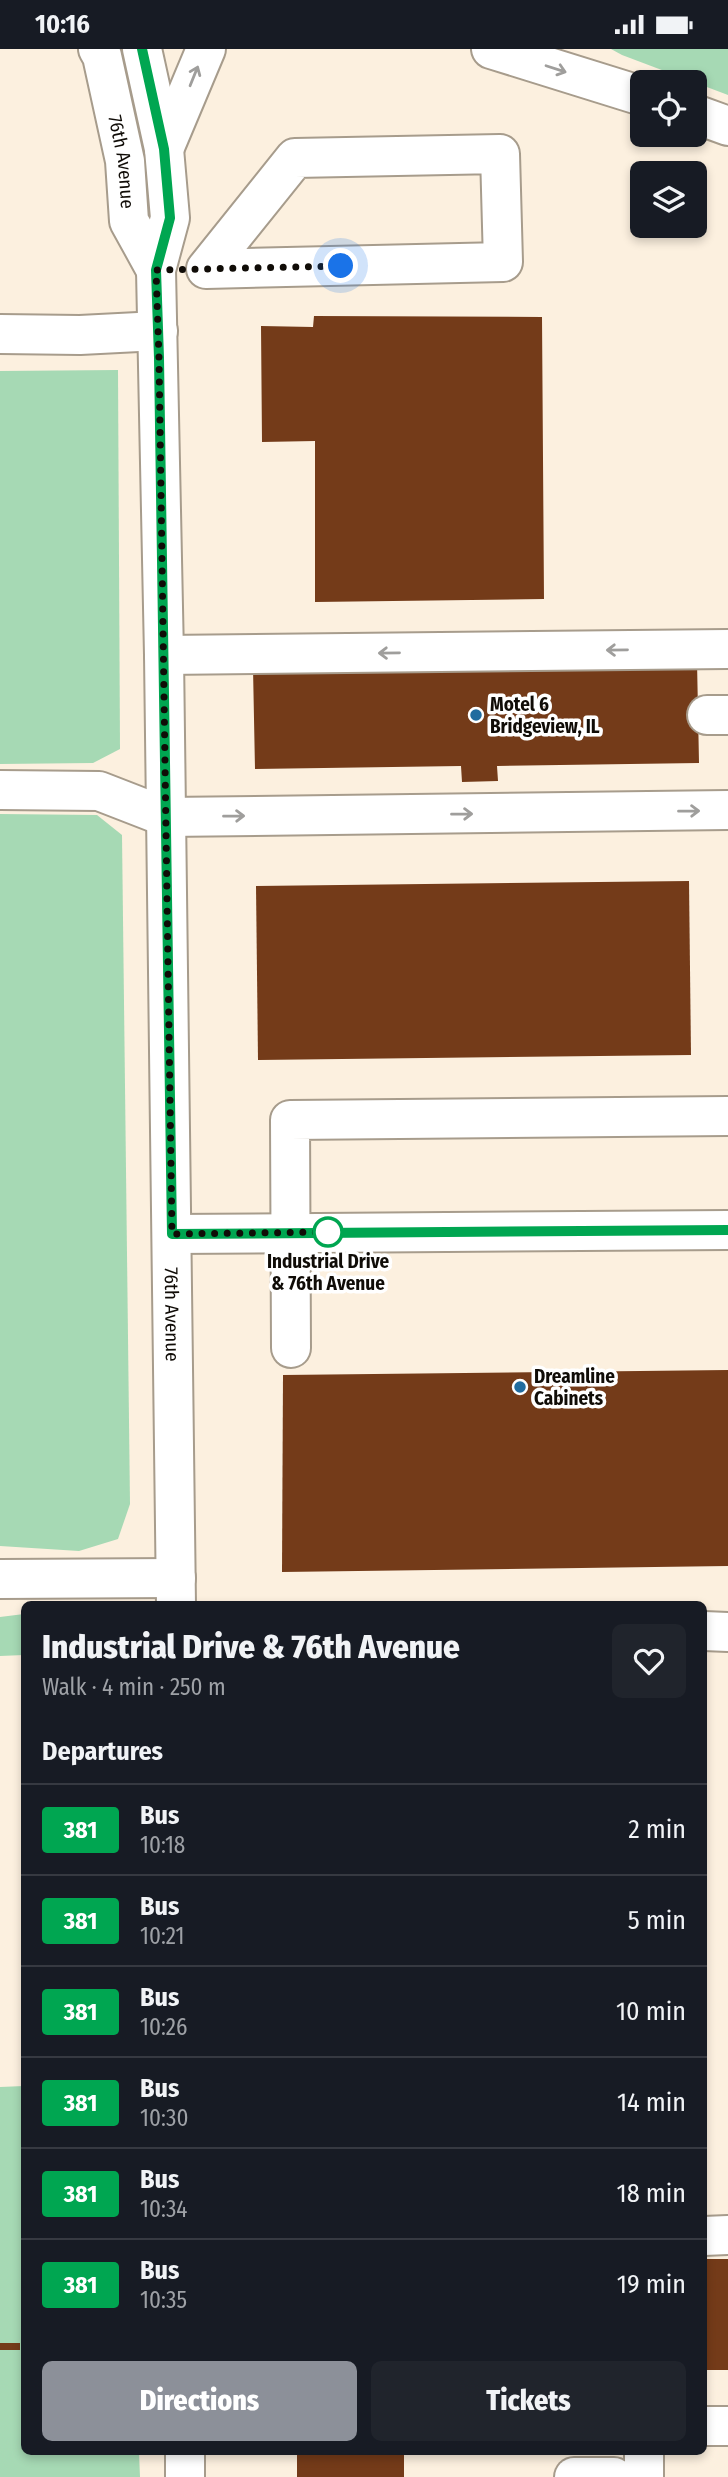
<!DOCTYPE html>
<meta charset="utf-8">
<style>
body{margin:0;font-family:"Fira Sans Condensed",sans-serif;background:#20242c;color:#f1f3f6;height:100vh;display:flex;flex-direction:column;font-size:26px;white-space:nowrap}
*{box-sizing:border-box;margin:0}
p{font-size:23px;color:#9ea1a6}
.icon{flex:none;width:38px;height:38px;fill:none;stroke:currentColor;stroke-width:2;stroke-linecap:round;stroke-linejoin:round}
.map{position:relative;flex:1;overflow:hidden}
.drawer{position:absolute;left:21px;top:1552px;width:686px;height:854px;display:flex;flex-direction:column;background:#171b24;border-radius:10px;box-shadow:0 4px 10px #0003}
.drawer>*{flex:none}
.badge{padding:0 14px;border-radius:5px;font-size:24px;line-height:46px}
.fabs{position:absolute;left:630px;top:21px;display:grid;gap:14px}
.fabs a{display:grid;place-items:center;width:77px;height:77px;border-radius:10px;background:#171b24;box-shadow:0 4px 10px #0003;font-size:35px}
.you{position:absolute;width:35px;height:35px;margin:-18px;border:5px solid #fff;border-radius:50%;background:#1a73e8;box-shadow:0 0 0 10px #1a73e833}
.map>.badge{position:absolute;translate:-50% -50%;box-shadow:0 0 0 4px #fff}
h2{padding:0 21px;font-size:26px;line-height:63px}
.round{display:grid;place-items:center;flex:none;width:74px;height:74px;border-radius:10px;background:#20242c}
.head{display:flex;align-items:center;justify-content:space-between;height:119px;padding:0 21px}
h1{font-size:33px;font-weight:800;line-height:52px}
.action{display:flex;gap:14px;margin-top:auto;padding:14px 21px}
.action a{flex:1;height:80px;border-radius:10px;background:#8c9099;color:#fff;font-size:28px;font-weight:800;line-height:80px;text-align:center}
.action a+a{background:#20242c;color:#f1f3f6}
ul{padding:0;list-style:none}
li{display:flex;align-items:center;gap:21px;height:91px;padding:0 21px;border-top:2px solid #363941}
li div{flex:1}
li b{display:block;font-size:26px}
li em{font-style:normal}
li .badge{min-width:77px;font-weight:700;text-align:center}
.status{display:flex;justify-content:space-between;align-items:center;height:49px;padding:0 35px;background:#171b24;direction:ltr}
.status svg{height:19px;fill:currentColor}
.map>svg:first-child{display:block}
.green{fill:#a6d9b4}
.building{fill:#743b19}
.lines{fill:none;stroke-linecap:round;stroke-linejoin:round}
.minor-casing{stroke:#a79c8c;stroke-width:42}
.highway-casing{stroke:#a79c8c;stroke-width:42}
.minor{stroke:#fff;stroke-width:38}
.highway{stroke:#fff;stroke-width:38}
.oneway{stroke:#9f9e9c}
.line-casing{stroke:#fff;stroke-width:16}
.line{stroke:#00a651;stroke-width:10}
.walk{stroke:#100c07;stroke-width:7;stroke-dasharray:0 12.6}
.poi-dot{fill:#216c9f;stroke:#fff;stroke-width:2.5}
.stop-dot{fill:#fff;stroke:#00a651;stroke-width:3.5}
.labels{text-anchor:middle;stroke-width:7;stroke-linejoin:round;paint-order:stroke}
.street-label{font-size:19px;fill:#100c07;stroke:#fff}
.poi-label{font-size:19px;font-weight:bold;fill:#100c07;stroke:#fff;text-anchor:start}
.stop-label{font-size:19px;font-weight:bold;fill:#100c07;stroke:#fff}
</style>
<div class="status"><b>10:16</b><svg viewBox="0 0 49 12"><path d="M0 12V9h3v3zM5 12V6h3v6zM10 12V3h3v9zM15 12V0h3v12zM26 1h20v11H26zM47 4h2v5h-2z"/></svg></div>
<div class="map">
<svg width="728" height="2428" viewBox="0 0 728 2428">
<rect width="100%" height="100%" fill="#fcf0df"/>
<g class="green">
<path d="M611 0H728V46L622 6Z"/>
<path d="M118 321 120 700 93 714 0 715V322Z"/>
<path d="M0 765 97 766 122 786 130 1455 118 1490 79 1502 0 1497Z"/>
<path d="M24 1565V1606L0 1607V1568Z"/>
<path d="M24 2037V2403H139L140 2428H0V2038Z"/>
</g>
<g class="building">
<path d="M314 267 542 268 544 550 315 553V392L262 393 261 277 313 278Z"/>
<path d="M697 612 699 714 497 717 498 732 462 733 461 717 255 720 253 619Z"/>
<path d="M689 832 691 1006 258 1011 256 837Z"/>
<path d="M728 1321V1517L282 1523 283 1326Z"/>
<rect x="704" y="2210" width="24" height="111"/>
<rect x="0" y="2294" width="20" height="7"/>
<rect x="297" y="2403" width="107" height="25"/>
</g>
<g class="lines">
<g class="minor-casing">
<g id="minor">
<path id="s1" d="M98 0 102 7 125 112 129 172 156 221"/>
<path id="s2" d="M142 0 164 100 170 169 156 221 164 606 176 1556"/>
<path d="M500 105 503 213 206 220 295 109Z"/>
<path d="M0 285 80 286 158 282"/>
<path d="M164 606 728 600"/>
<path d="M707 666H728"/>
<path d="M0 741 99 742 166 768 728 761"/>
<path d="M172 1185 728 1181"/>
<path d="M291 1299 290 1071 728 1067"/>
<path d="M0 1530 176 1529"/>
<path d="M704 1582 728 1583"/>
<path d="M704 2187 728 2186"/>
<path d="M704 2377H728"/>
<path d="M185 2403V2428"/>
<path d="M644 2403V2428"/>
<path d="M574 2428H614"/>
</g>
</g>
<g class="highway-casing">
<g id="highway">
<path d="M491 0 642 47"/>
<path d="M695 65 728 77"/>
<path d="M164 100 206 0"/>
</g>
</g>
<use href="#minor" class="minor"/>
<use href="#highway" class="highway"/>
</g>
<defs><path id="oneway-shaft" d="M-6 0H5M1.5-3L5.5 0L1.5 3" fill="none" stroke-width="1.6" stroke-linecap="round" stroke-linejoin="round" transform="scale(1.75)"/></defs>
<g class="oneway">
<use href="#oneway-shaft" transform="translate(556 20) rotate(18)"/>
<use href="#oneway-shaft" transform="translate(194 27) rotate(-68)"/>
<use href="#oneway-shaft" transform="translate(617 601) rotate(179)"/>
<use href="#oneway-shaft" transform="translate(389 604) rotate(179)"/>
<use href="#oneway-shaft" transform="translate(689 762) rotate(-1)"/>
<use href="#oneway-shaft" transform="translate(462 765) rotate(-1)"/>
<use href="#oneway-shaft" transform="translate(234 767) rotate(-1)"/>
</g>
<g class="lines">
<g class="line-casing">
<path id="line" d="M142 0 164 100 170 169 156 221 159 309 172 1185 728 1181"/>
</g>
<use href="#line" class="line"/>
<path class="walk" d="M328 1183 172 1185 159 309 156 221 341 217"/>
</g>
<g class="poi-dot">
<circle cx="476" cy="666" r="7"/>
<circle cx="520" cy="1338" r="7"/>
</g>
<circle class="stop-dot" cx="328" cy="1183" r="14"/>
<g class="labels">
<g class="street-label">
<text dy="7" stroke="none"><textPath href="#s1" startOffset="116">76th Avenue</textPath></text>
<text dy="7" stroke="none"><textPath href="#s2" startOffset="1270">76th Avenue</textPath></text>
</g>
<g class="poi-label">
<text x="490" y="662">Motel 6<tspan x="490" dy="22">Bridgeview, IL</tspan></text>
<text x="534" y="1334">Dreamline<tspan x="534" dy="22">Cabinets</tspan></text>
</g>
<g class="stop-label">
<text x="328" y="1219">Industrial Drive<tspan x="328" dy="22">&amp; 76th Avenue</tspan></text>
</g>
</g>
</svg>
<div class="fabs">
<a><svg class="icon" aria-label="locate" viewBox="0 0 24 24"><circle cx="12" cy="12" r="6"/><path d="M12 2v4M12 18v4M2 12h4M18 12h4"/></svg></a>
<a><svg class="icon" aria-label="layers" viewBox="0 0 24 24"><path d="M12 4l9 5-9 5-9-5zM3 14l9 5 9-5"/></svg></a>
</div>
<div class="you" style="left:341px;top:217px"></div>
<section class="drawer">
<div class="head"><div><h1>Industrial Drive &amp; 76th Avenue</h1><p>Walk · 4 min · 250 m</p></div><a class="round"><svg class="icon" aria-label="heart" viewBox="0 0 24 24"><path d="M12 20l-8-8c-3-5 5-10 8-4 3-6 11-1 8 4z"/></svg></a></div>
<h2>Departures</h2>
<ul>
<li><span class="badge" style="background:#00a651;color:#fff">381</span><div><b>Bus</b><p>10:18</p></div><em>2 min</em></li>
<li><span class="badge" style="background:#00a651;color:#fff">381</span><div><b>Bus</b><p>10:21</p></div><em>5 min</em></li>
<li><span class="badge" style="background:#00a651;color:#fff">381</span><div><b>Bus</b><p>10:26</p></div><em>10 min</em></li>
<li><span class="badge" style="background:#00a651;color:#fff">381</span><div><b>Bus</b><p>10:30</p></div><em>14 min</em></li>
<li><span class="badge" style="background:#00a651;color:#fff">381</span><div><b>Bus</b><p>10:34</p></div><em>18 min</em></li>
<li><span class="badge" style="background:#00a651;color:#fff">381</span><div><b>Bus</b><p>10:35</p></div><em>19 min</em></li>
</ul>
<div class="action"><a>Directions</a><a>Tickets</a></div>
</section>
</div>
